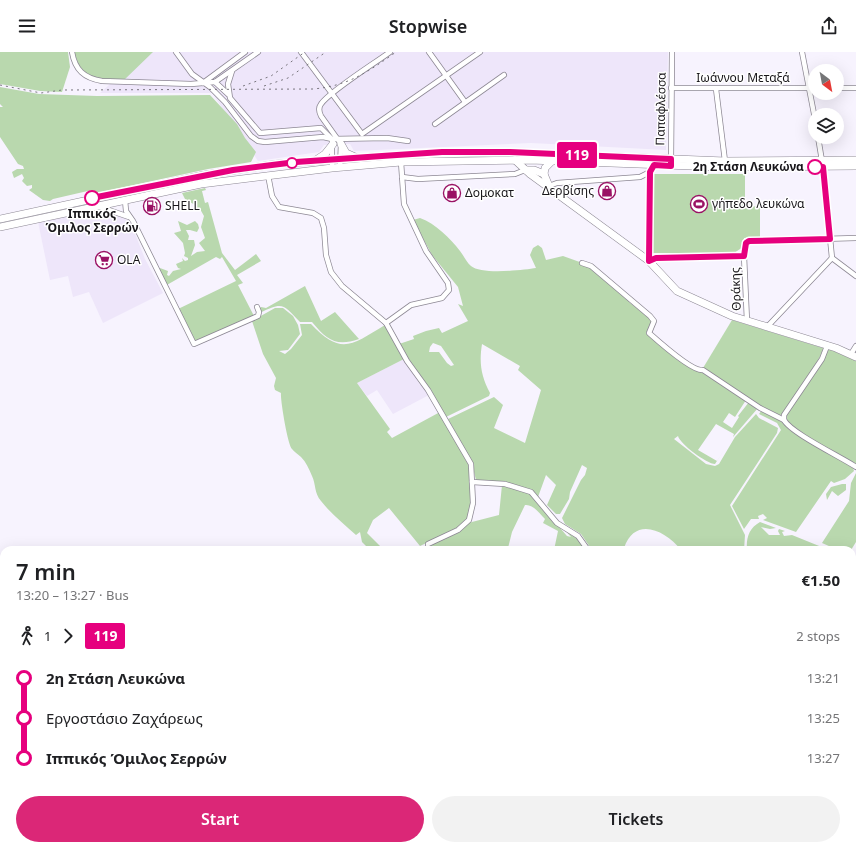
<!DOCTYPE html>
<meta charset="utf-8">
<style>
body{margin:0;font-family:"Noto Sans",sans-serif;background:#f2f2f2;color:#202124;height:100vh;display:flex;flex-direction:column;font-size:15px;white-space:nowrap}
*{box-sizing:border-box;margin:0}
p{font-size:13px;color:#757577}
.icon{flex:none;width:22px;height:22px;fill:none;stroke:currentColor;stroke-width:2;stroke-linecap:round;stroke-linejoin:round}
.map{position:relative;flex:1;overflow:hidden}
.drawer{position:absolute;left:0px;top:494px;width:856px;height:304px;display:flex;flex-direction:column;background:#fff;border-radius:12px 12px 0 0;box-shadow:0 4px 16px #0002}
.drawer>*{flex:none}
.badge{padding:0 8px;border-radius:3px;font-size:14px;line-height:26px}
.needle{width:26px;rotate:148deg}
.fabs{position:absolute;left:808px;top:12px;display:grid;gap:8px}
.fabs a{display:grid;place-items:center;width:36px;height:36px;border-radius:50%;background:#fff;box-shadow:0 4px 16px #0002;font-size:20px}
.map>.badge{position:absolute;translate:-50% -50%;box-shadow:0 0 0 2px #fff}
.legs{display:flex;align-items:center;gap:6px;height:44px;padding:0 16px;font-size:13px}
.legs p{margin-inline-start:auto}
.overview{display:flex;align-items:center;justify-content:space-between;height:68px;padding:0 16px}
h1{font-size:22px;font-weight:600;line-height:30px}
.primary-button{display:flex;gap:8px;margin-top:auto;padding:8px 16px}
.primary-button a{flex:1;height:46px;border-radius:24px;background:#db2777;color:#fff;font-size:16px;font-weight:600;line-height:46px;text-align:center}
.primary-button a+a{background:#f2f2f2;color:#202124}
ul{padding:0 16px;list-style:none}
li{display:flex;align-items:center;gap:14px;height:40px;font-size:15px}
li i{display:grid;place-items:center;width:6px;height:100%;margin:0 5px;background:currentColor}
li i::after{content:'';width:10px;height:10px;margin:-5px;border:3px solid;border-radius:50%;background:#fff}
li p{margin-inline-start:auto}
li:first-child i{background:linear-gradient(#0000 50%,currentColor 0)}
li:last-child i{background:linear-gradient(currentColor 50%,#0000 0)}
header{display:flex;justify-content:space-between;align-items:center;height:52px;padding:0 16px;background:#fff;font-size:18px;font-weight:600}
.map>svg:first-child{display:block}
.built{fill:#eee6fa}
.green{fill:#b9d8ae;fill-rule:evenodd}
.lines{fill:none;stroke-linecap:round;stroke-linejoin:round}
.street-casing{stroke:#8d8894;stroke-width:6}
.secondary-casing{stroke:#8d8894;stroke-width:8}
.street{stroke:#fff;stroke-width:4.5}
.secondary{stroke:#fff;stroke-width:7}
.rail{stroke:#79767e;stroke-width:1;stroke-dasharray:2 4;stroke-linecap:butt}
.line-1-casing{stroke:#fff;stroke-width:9}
.line-1{stroke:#e6007e;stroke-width:6}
.stop-1-dot{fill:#fff;stroke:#e6007e;stroke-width:2}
.labels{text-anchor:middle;stroke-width:3;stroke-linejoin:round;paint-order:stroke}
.street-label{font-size:12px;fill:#171519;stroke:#fff}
.stop-label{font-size:12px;font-weight:bold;fill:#171519;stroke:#fff;text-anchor:end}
.poi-label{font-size:12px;fill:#171519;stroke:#fff;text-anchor:start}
</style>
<header><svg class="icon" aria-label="menu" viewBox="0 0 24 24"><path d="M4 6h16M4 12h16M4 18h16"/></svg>Stopwise<svg class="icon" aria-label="share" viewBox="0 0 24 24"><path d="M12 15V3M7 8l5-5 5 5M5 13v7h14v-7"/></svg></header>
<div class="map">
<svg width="856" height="798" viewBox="0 0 856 798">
<rect width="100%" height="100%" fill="#f7f3fe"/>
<g class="built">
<path d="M146 0H668L666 98 531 91 354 99 350 92 324 93 319 100 258 109 212 41H100Z"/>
<path d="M109 160 130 169 145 207 163 241 103 271 89 240 73 245 68 224 50 228 38 170 82 161 84 166Z"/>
<path d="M404 307 420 333H422L429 343 393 362 377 338 367 344 357 331Z"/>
</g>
<g class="green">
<path d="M0 0H68L70 15 62 40 40 39 0 32Z"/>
<path d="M74 0H153L123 29C95 27 83 30 74 0Z"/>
<path d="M0 35 39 42 97 44 210 43 237 72 245 86 256 100 251 110 208 117 92 142V138L53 147 50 149 43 148 29 138 32 136V133L27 134 22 129 24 126 22 122 14 126 12 120 17 117H24L23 114 18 112 0 85V55H3L0 52Z"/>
<path d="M653 122H745V155L760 154V185L744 186 743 195 734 201H652Z"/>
<path d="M205 136 206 138 202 139 205 151 208 150 222 201 235 218 256 202 261 209 237 223 243 231 238 233 254 264 195 289 178 257 236 229 222 205 220 207 216 205 165 234 158 217 160 216 168 219 167 223 169 224 173 219 181 217 178 216 176 212 183 209 182 206 185 209 188 208V206L184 204 185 201 183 191 174 181 181 179 178 169 187 173 195 169 198 172 199 176 197 180 190 178H186L189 184 188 188H194L195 193 191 204 197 200 205 199 199 191 205 186 201 175 204 164 200 157 198 159 195 158V153L185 147 182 141Z"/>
<path d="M420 166C436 172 450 186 460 199 464 204 467 211 471 214 481 223 523 218 536 216L530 203 533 196 538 193 542 196 546 208 563 204 588 213 630 247 629 250 653 269 646 281 649 284 687 311 746 348 735 365 729 361 723 370 732 376 739 365 738 364 749 350 758 356 733 385 734 382 716 372 698 398 717 409 724 398 715 412C707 412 680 392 678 384L674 387 706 412 715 414 719 412 735 385 756 362 759 366 778 376 777 381 730 453 745 483 744 498H681C665 478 635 464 624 496L630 498H592L581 482 565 472 562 466 581 428 585 423 587 416 582 413 570 440 569 447 560 462H556L547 453 556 433 546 423 538 445 515 433 476 428 471 408 448 367 494 345 503 353 494 376 525 391 541 338 518 318 520 314 482 292C479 311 481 324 490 341L489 344 446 365 428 334 417 321 399 292 414 287 413 284 426 279 439 276 442 281 468 269 458 252 463 254 458 235 432 203 413 168ZM433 291 441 294 454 313 451 314 447 311 439 300H429L430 295Z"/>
<path d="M305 234 321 269 335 260 359 287C336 295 327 288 312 270H300C283 253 284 249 260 261L259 257 261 255 266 256Z"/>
<path d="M275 256H283L293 264 298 273 300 282 288 298 279 299 285 302 291 297 302 283 300 272H311C341 304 352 293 385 273L404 307 357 331 390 377 387 380 392 386 440 360 469 411 471 425 470 464 458 476 420 494 389 456 373 468 367 481 384 498H370L362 490 360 480 356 483C344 472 331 462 321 449 314 441 316 432 312 424 309 417 306 410 301 405 298 402 294 400 292 397 288 394 280 347 281 341L275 338 274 334 276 326 263 302 252 269Z"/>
<path d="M732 268 823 296C824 303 789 354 782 362L779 364 770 360 703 316Z"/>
<path d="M829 297 856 309V414C840 404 790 380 785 364Z"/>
<path d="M762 358 782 368 853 416 854 419 845 427 834 431 831 429 796 480 763 468 767 466 763 462 758 464 759 467H751L744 477 732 454 781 378 777 371 759 362Z"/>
<path d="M856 421V490L851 498H838L822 491 849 449 851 431Z"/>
<path d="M842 432H846V438L838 444 832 439 827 448 826 442 831 435Z"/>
<path d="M502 433 529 440 567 484 571 485 563 476 576 484 587 498H554L558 479 543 471 545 467C539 461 533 452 525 453L512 480 508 496 512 498H430V494L468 471 499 463Z"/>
<path d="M760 470 776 476 770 477 761 475 769 483H780L778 479 779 477 785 479 782 480 784 484 792 483 829 498H747C746 486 749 476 760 470Z"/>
<path d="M852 511 856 513V582L852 577Z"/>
<path d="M852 581 856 587V686L853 688Z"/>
<path d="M856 692V716L852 712V697L855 696Z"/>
<path d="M856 743V798H841L839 794H852V745Z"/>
<path d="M429 794H497L501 798H429Z"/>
<path d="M590 794H659L650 798H594Z"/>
<path d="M711 794H743V796L748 794H775L776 796 766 794 743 798H713Z"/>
</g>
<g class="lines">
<g class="street-casing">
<g id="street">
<path d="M72 0C75 18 84 26 102 29L191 32 215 30 258 0"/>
<path d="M176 0 192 22 210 35 225 50 251 84 258 89 265 90 323 85 332 87 387 86 408 89"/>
<path d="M301 0 362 82 480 0"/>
<path d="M429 0 465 50"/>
<path d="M802 0 815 67"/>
<path d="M232 19 228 32 230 46 260 81 321 76 332 87V116"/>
<path d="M215 30 228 42"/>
<path d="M203 31 245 0"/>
<path d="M671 36H815"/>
<path d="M837 36H856"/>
<path d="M716 37 725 109"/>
<path d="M435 72 504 23"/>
<path d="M818 85 823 115 832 206 856 224"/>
<path d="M671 108 672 0"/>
<path d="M654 113 650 120 649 209 656 206 744 204 746 191 749 189 856 186"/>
<path d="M340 115 341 92 321 64C319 60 318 56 321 52 330 39 375 11 390 0"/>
<path d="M268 123 272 144 279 155 313 161 321 166 324 176 326 203 331 220 342 234 386 271 407 309 428 338 471 412 473 451 469 468 458 478 428 492 429 498"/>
<path d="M402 125 418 127 515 122 525 118"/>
<path d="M549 134 557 131 640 125 650 120"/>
<path d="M125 148 126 159 133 169 194 292 258 264 259 260 257 255"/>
<path d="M100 155 129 165"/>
<path d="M744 204 747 269"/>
<path d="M582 211 591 214 650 264 654 269 649 281C658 289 693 320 703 318L760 356 784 368"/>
<path d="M386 271 411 253 442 246 449 238 448 231 426 199 404 152 401 110"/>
<path d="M767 275 832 206"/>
<path d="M827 294 822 307 784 363V368C791 381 841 405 856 415"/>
<path d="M851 302 856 294"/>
<path d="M472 430 505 432 531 440 557 471 578 484 588 498"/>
</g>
</g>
<g class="secondary-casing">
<g id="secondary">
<path d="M341 92 346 101 355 105"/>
<path d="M316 108 325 102 333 92"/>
<path d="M515 108 530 122 649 209 677 239 732 264 836 296 856 305"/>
<path d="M525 118H534L544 122 549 134"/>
<path d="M544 122 545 116 552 109"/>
<path d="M0 167 204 123 276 112 382 104 499 100 725 109 856 108"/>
<path d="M0 175 201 132 332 116 401 110 530 108 719 115 856 114"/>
</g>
</g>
<use href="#street" class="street"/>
<use href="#secondary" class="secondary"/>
<g class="rail">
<path d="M0 33 41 41 62 38 313 37C348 34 368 20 396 0"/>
<path d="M243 34 271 24 305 0"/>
<path d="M264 34 288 26 326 0"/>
</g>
</g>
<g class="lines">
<g class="line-1-casing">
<path id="line-1" d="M92 146 233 118 296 110 382 104 442 100H510L671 107V114L654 113 650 120 649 209 656 206 744 204 746 191 749 189 830 187 823 115H815"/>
</g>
<use href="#line-1" class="line-1"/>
</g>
<defs>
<g id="shop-ring" transform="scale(0.9)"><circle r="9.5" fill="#fff" stroke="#9a1264" stroke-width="1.5"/><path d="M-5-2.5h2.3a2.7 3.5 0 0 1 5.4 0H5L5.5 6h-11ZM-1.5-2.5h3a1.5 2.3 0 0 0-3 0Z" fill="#9a1264"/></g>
<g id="stadium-ring" transform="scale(0.9)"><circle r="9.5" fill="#fff" stroke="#9a1264" stroke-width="1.5"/><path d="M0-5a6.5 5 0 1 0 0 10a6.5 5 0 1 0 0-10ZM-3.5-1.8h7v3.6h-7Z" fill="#9a1264"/></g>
<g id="fuel-ring" transform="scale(0.9)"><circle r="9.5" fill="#fff" stroke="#9a1264" stroke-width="1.5"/><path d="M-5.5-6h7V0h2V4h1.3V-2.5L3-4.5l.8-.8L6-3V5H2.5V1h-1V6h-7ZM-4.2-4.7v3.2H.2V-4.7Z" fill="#9a1264"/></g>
<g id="supermarket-ring" transform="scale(0.9)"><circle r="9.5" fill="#fff" stroke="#9a1264" stroke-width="1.5"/><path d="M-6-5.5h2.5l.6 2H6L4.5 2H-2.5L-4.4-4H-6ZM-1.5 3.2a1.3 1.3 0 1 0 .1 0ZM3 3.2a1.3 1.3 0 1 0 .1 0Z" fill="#9a1264"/></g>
</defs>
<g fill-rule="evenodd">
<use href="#shop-ring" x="607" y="139"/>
<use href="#shop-ring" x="452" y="141"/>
<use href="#stadium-ring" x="699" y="152"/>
<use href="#fuel-ring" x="152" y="154"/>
<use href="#supermarket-ring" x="104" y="208"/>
</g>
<g class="stop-1-dot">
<circle cx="292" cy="111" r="5"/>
<circle cx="815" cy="115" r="7"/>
<circle cx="92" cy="146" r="7"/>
</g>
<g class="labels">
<g class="street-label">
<text x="743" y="30">Ιωάννου Μεταξά</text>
<text transform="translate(661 57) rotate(-89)" y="4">Παπαφλέσσα</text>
<text transform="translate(736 237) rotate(-92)" y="4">Θράκης</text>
</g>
<g class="stop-label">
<text x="804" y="119">2η Στάση Λευκώνα</text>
<text x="92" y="166" text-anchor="middle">Ιππικός<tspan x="92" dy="14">Όμιλος Σερρών</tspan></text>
</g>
<g class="poi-label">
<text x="594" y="143" text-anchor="end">Δερβίσης</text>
<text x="465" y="145">Δομοκατ</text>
<text x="712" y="156">γήπεδο λευκώνα</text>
<text x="165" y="158">SHELL</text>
<text x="117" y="212">OLA</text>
</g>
</g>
</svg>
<div class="fabs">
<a><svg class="needle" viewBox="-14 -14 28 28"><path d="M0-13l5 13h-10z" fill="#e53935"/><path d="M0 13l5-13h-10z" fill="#757577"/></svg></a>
<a><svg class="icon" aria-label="layers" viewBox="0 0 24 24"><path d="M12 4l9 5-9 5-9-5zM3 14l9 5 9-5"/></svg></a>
</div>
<b class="badge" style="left:577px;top:103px;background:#e6007e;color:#fff">119</b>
<section class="drawer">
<div class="overview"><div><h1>7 min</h1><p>13:20 – 13:27 · Bus</p></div><b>€1.50</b></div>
<div class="legs"><svg class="icon" aria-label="walk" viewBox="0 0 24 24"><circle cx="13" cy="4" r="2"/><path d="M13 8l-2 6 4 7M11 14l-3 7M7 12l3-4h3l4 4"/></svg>1<svg class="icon" aria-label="forward" viewBox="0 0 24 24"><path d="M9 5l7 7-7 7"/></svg><b class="badge" style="background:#e6007e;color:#fff">119</b><p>2 stops</p></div>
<ul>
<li><i style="color:#e6007e"></i><b>2η Στάση Λευκώνα</b><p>13:21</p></li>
<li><i style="color:#e6007e"></i><span>Εργοστάσιο Ζαχάρεως</span><p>13:25</p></li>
<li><i style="color:#e6007e"></i><b>Ιππικός Όμιλος Σερρών</b><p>13:27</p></li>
</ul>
<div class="primary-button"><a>Start</a><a>Tickets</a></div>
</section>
</div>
